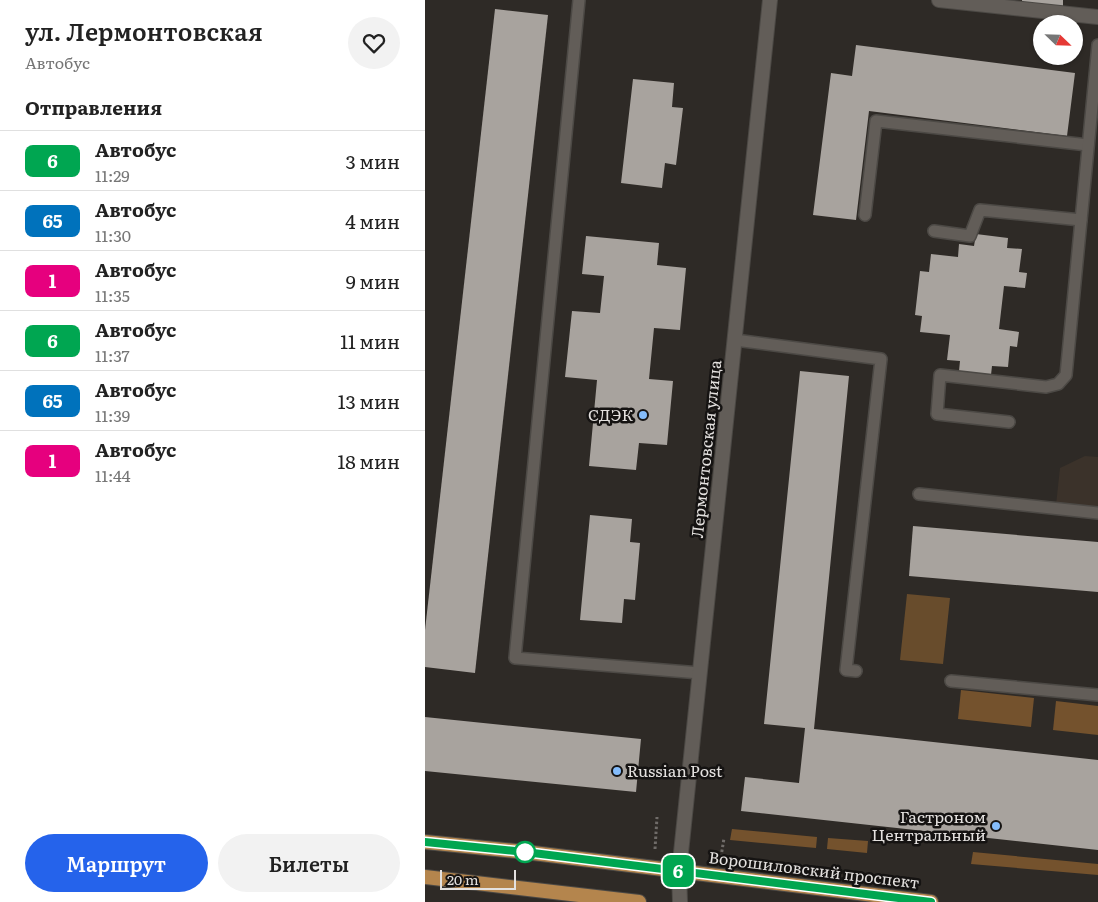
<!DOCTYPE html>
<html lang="ru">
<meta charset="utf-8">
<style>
body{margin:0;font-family:Literata,serif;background:#f2f2f2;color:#222;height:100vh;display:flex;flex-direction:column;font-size:19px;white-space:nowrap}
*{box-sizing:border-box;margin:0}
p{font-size:16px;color:#767676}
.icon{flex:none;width:28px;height:28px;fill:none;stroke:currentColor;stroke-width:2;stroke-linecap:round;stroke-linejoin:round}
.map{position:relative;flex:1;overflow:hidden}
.details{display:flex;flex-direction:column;background:#fff;width:425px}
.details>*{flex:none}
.badge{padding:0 10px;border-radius:8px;font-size:18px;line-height:32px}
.needle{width:32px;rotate:113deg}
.buttons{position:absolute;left:608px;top:15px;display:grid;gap:10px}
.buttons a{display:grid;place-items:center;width:50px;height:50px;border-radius:50%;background:#fff;box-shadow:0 1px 4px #0004;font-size:25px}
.scale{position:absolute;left:15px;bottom:12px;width:76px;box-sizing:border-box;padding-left:5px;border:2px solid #e4e1df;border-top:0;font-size:14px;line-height:18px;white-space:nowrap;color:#e4e1df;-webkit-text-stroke:4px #151312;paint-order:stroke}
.map>.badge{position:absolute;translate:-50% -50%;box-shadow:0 0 0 2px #fff}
h2{padding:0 25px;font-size:19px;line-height:45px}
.round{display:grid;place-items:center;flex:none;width:52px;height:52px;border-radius:26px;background:#f2f2f2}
.summary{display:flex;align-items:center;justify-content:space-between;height:85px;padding:0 25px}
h1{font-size:24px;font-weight:600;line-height:38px}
.primary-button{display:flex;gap:10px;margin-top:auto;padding:10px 25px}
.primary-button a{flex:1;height:58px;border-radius:30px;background:#2563eb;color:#fff;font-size:20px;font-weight:600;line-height:58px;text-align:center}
.primary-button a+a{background:#f2f2f2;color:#222}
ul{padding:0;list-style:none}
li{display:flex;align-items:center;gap:15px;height:60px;padding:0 25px;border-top:1px solid #e0e0e0}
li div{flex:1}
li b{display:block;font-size:19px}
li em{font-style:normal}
li .badge{min-width:55px;font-weight:700;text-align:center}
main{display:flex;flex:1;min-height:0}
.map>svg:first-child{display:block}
.built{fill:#3b322a}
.green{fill:#684c2c}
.forest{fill:#74522d}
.building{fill:#a8a39e}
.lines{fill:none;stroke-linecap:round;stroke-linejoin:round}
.service-casing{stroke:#4c4945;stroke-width:14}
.minor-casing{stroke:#4c4945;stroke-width:16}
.primary-casing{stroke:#4c4945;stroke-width:16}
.path{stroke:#706c69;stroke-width:3;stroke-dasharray:2.5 2.5;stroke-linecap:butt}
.service{stroke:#625d58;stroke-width:11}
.minor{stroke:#625d58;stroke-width:14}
.primary{stroke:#b4854d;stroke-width:14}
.line-casing{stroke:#fff;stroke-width:11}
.line{stroke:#00a651;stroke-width:8}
.poi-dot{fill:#84bcfb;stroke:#151312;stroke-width:2}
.stop-dot{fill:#fff;stroke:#00a651;stroke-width:2.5}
.labels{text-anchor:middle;stroke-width:5;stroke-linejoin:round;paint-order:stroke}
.poi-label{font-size:16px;fill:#e4e1df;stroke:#151312;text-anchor:end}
.street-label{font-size:16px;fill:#e4e1df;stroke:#151312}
</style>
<main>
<section class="details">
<div class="summary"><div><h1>ул. Лермонтовская</h1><p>Автобус</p></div><a class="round"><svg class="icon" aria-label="heart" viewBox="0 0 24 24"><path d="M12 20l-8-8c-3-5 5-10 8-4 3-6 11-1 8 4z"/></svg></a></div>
<h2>Отправления</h2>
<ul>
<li><span class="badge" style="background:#00a651;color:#fff">6</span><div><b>Автобус</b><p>11:29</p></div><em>3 мин</em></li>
<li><span class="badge" style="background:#0072bc;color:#fff">65</span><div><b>Автобус</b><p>11:30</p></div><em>4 мин</em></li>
<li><span class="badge" style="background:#e6007e;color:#fff">1</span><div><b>Автобус</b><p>11:35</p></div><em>9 мин</em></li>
<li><span class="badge" style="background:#00a651;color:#fff">6</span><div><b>Автобус</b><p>11:37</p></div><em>11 мин</em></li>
<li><span class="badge" style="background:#0072bc;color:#fff">65</span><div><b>Автобус</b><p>11:39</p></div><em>13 мин</em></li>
<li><span class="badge" style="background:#e6007e;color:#fff">1</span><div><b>Автобус</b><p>11:44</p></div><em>18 мин</em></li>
</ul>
<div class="primary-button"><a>Маршрут</a><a>Билеты</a></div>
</section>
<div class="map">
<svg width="673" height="902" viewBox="0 0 673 902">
<rect width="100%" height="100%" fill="#2e2a26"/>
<path class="built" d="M660 456 673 457V509L631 505 635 468Z"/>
<path class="green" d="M482 594 525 598 518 664 475 660Z"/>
<g class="forest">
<path d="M536 690 609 698 606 727 533 719Z"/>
<path d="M631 701 673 706V735L628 730Z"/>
<path d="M307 829 392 837 391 848 305 840Z"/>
<path d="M403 838 443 841 442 853 402 849Z"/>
<path d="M548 852 673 864V875L546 864Z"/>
</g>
<g class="building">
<path d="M597 0H638V6L597 2Z"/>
<path d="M70 9 123 15 50 673 0 667V630Z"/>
<path d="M431 45 650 73 642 136 444 111 431 220 388 215 406 73 427 76Z"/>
<path d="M208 79 249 83 247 107 258 108 251 165 240 163 237 188 196 183Z"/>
<path d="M551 234 583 238 582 248 597 249 594 272 602 273 600 288 579 286 574 329 594 332 592 347 585 346 583 367 567 366 566 375 534 371 535 361 522 360 525 335 495 332 497 316 490 315 495 271 504 272 506 254 533 257 534 244 549 246Z"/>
<path d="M161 236 234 243 232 265 261 268 255 330 229 328 224 379 248 381 242 445 214 443 211 470 164 466 172 380 140 377 147 311 175 313 179 276 157 274Z"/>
<path d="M375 371 424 376 389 729 673 760V850L316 811 320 777 374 783 380 728 339 724Z"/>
<path d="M165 515 207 519 205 542 215 543 210 600 199 599 197 623 155 620Z"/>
<path d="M488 526 673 542V592L484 576Z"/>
<path d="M0 717 216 739 211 792 0 771Z"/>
</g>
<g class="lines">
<g class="service-casing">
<g id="service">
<path d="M154 0 90 658 275 673"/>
<path d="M440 215 451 121 663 145"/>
<path d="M509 231 545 236 555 210 656 220"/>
<path d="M310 340 456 359 421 670 431 671"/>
<path d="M584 422 512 414 515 375 621 387 633 384 641 375 673 45"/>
<path d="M494 494 673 513"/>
<path d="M526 681 673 695"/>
</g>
</g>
<g class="minor-casing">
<g id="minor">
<path d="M514 0 673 17"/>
<path d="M255 902 254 872 345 0"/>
</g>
</g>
<g class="primary-casing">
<g id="primary">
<path d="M0 842 100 852 506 902"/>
<path d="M0 877 214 902"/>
</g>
</g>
<g class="path">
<path d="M230 849 232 817"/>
<path d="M296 857 299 838"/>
</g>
<use href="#service" class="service"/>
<use href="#minor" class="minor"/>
<use href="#primary" class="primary"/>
</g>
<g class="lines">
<g class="line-casing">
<path id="line" d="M0 842 100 852 506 902"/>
</g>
<use href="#line" class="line"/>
</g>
<g class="poi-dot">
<circle cx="218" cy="415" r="5"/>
<circle cx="192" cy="771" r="5"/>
<circle cx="571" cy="826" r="5"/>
</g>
<circle class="stop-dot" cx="100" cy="852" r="10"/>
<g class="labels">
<g class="poi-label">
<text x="208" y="421">СДЭК</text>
<text x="202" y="777" text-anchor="start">Russian Post</text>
<text x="561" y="823">Гастроном<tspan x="561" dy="18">Центральный</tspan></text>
</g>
<g class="street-label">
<text transform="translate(281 449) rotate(-84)" y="6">Лермонтовская улица</text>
<text transform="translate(389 870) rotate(7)" y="6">Ворошиловский проспект</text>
</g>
</g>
</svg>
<div class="buttons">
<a><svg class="needle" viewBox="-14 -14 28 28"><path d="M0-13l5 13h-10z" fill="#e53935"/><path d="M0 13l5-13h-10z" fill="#767676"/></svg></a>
</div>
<div class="scale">20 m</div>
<b class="badge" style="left:253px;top:871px;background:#00a651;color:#fff">6</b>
</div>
</main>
